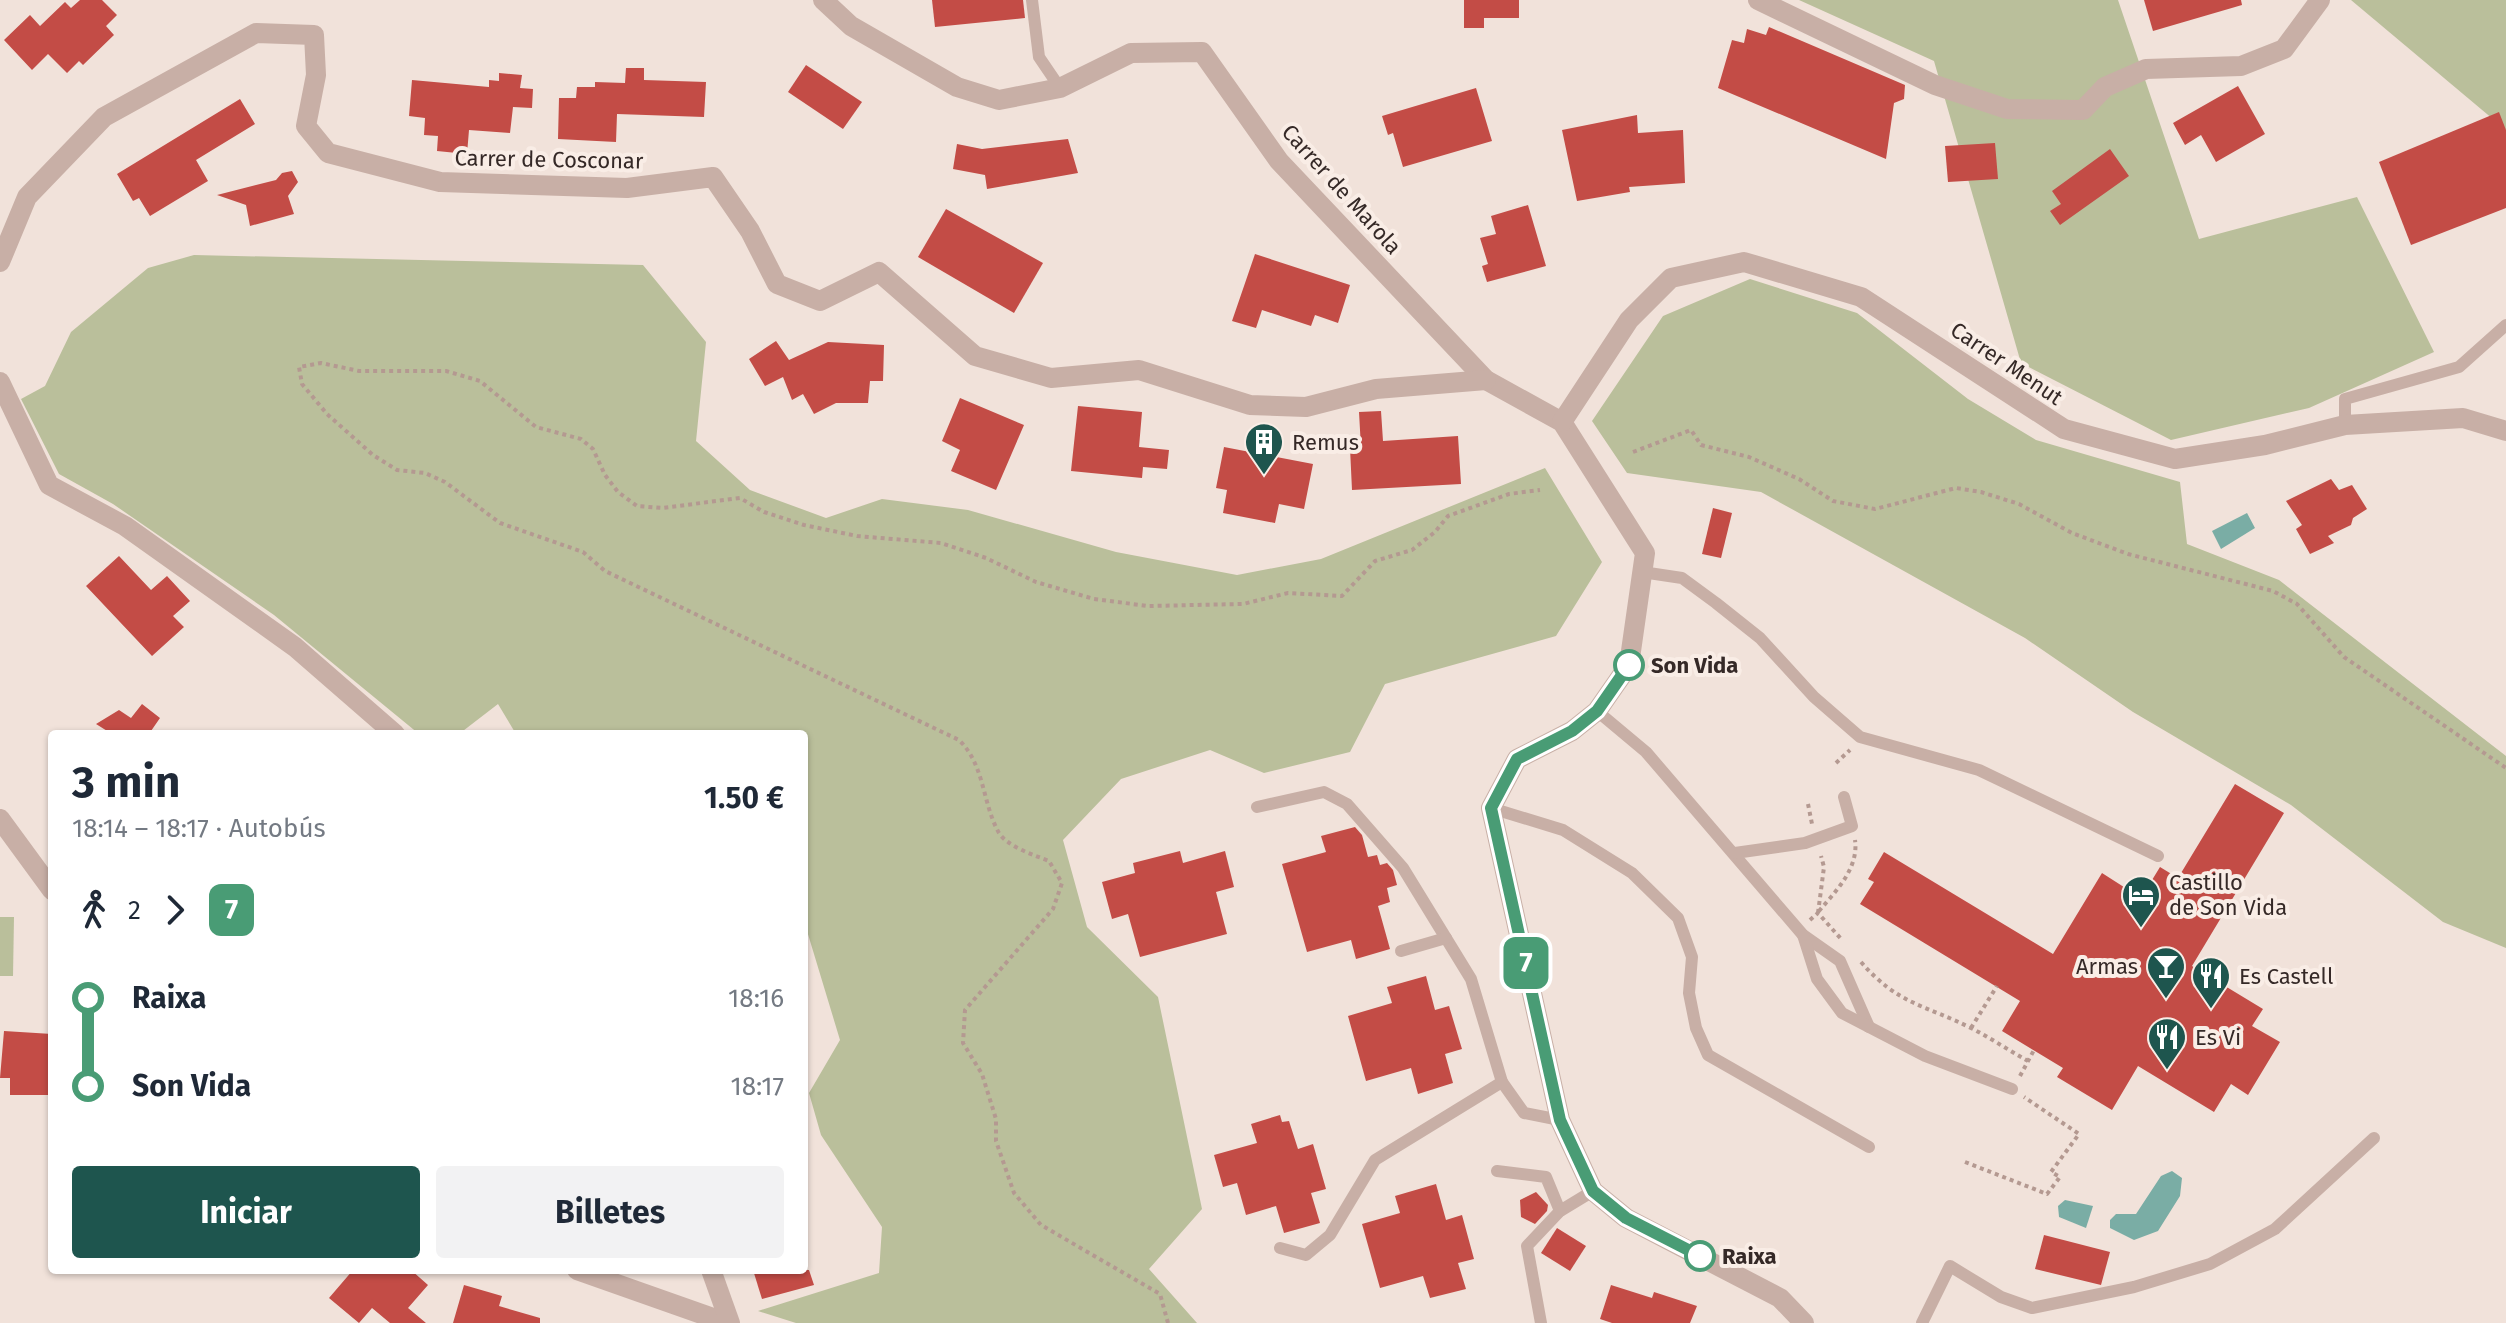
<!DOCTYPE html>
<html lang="es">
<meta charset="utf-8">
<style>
body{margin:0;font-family:"Fira Sans",sans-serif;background:#f2f2f3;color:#1f2937;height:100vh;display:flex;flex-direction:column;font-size:30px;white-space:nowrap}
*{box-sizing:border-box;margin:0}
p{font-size:26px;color:#747a83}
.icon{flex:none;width:44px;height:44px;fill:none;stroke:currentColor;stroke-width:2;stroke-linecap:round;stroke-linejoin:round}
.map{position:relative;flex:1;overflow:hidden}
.side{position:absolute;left:48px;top:730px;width:760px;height:544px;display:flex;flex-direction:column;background:#fff;border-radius:8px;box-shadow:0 2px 6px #0004}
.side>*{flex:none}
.badge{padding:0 16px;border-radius:12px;font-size:28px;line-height:52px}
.map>.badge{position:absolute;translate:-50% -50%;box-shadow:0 0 0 4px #fff}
.legs{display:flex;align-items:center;gap:12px;height:88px;padding:0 24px;font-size:26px}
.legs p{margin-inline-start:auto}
.summary{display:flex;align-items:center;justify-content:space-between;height:136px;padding:0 24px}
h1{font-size:44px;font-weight:700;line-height:60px}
.action{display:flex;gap:16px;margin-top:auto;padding:16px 24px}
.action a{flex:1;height:92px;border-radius:8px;background:#1e554e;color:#fff;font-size:32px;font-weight:700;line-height:92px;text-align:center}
.action a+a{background:#f2f2f3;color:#1f2937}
ul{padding:0 24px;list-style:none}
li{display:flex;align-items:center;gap:28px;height:88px;font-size:30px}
li i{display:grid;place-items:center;width:12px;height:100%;margin:0 10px;background:currentColor}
li i::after{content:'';width:20px;height:20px;margin:-10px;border:6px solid;border-radius:50%;background:#fff}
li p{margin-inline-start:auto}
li:first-child i{background:linear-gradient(#0000 50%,currentColor 0)}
li:last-child i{background:linear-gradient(currentColor 50%,#0000 0)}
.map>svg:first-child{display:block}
.green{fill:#babf9b}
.water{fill:#7aada5}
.building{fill:#c34c46}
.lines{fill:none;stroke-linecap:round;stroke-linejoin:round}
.path{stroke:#b49991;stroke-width:4;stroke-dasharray:4 4;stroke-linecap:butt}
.lane{stroke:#c8afa6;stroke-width:12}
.street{stroke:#c8afa6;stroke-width:20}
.line-1-casing{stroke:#fff;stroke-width:18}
.line-1{stroke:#499c75;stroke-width:12}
.stop-1-dot{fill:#fff;stroke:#499c75;stroke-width:4}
.labels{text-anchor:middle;stroke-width:8;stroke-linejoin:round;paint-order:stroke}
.street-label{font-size:22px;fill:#352927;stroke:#f9ede6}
.poi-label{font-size:22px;fill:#352927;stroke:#f9ede6;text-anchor:start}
.stop-label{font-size:22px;font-weight:bold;fill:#352927;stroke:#f9ede6;text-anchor:start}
</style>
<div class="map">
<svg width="2506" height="1323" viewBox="0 0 2506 1323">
<rect width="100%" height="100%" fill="#f1e2da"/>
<g class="green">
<path d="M1799 0H2118L2199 239 2357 197 2434 352 2309 408 2171 440 2021 363 1934 61Z"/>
<path d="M2351 0H2506V130Z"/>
<path d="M194 255 643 265 706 342 696 441 750 490 826 518 882 499 968 510 1116 552 1237 575 1321 559 1545 468 1602 562 1556 636 1385 684 1350 752 1264 773 1210 750 1121 779 1063 840 1087 927 1158 997 1202 1209 1149 1269 1197 1323H796L758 1311 879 1273 882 1227 821 1135 809 1093 840 1040 804 921V734H516L498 704 459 734H419L274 615 113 504 59 474 21 399 45 386 71 332 148 268Z"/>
<path d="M1750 279 1857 313 1968 399 2036 440 2180 482 2187 544 2279 580 2506 756V948L2443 922 2291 805 2133 712 2025 638 1761 492 1627 473 1592 421 1663 316Z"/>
<path d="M0 917H14L13 976H0Z"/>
</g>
<g class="water">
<path d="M2247 513 2255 528 2221 549 2212 531Z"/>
<path d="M2172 1171 2182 1178 2180 1196 2158 1231 2134 1240 2110 1228V1220L2116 1214H2136L2161 1176Z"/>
<path d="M2065 1200 2093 1206 2086 1228 2059 1217 2058 1206Z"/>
</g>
<g class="building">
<path d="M80 0H102L117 15 106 26 114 35 83 65 79 61 67 73 48 54 32 70 4 40 30 15 40 26 65 2 71 8Z"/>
<path d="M932 0H1023L1025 18 935 27Z"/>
<path d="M1464 0H1519V18H1484V28H1464Z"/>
<path d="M2144 0H2241L2242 5 2153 31Z"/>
<path d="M1769 27 1905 85 1904 99 1894 103 1886 159 1718 88 1732 40 1744 43 1747 29 1766 35Z"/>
<path d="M806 65 862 102 843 129 788 92Z"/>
<path d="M626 68H644V80L706 82 704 117 617 114 616 142 558 139 559 98H576L577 87H595V82L625 83Z"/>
<path d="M499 73 522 75 520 88 533 89 532 108 513 107 510 133 469 130 467 154 437 151 438 136 424 135 425 118 409 116 412 80 489 87V80L499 81Z"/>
<path d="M2238 86 2265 134 2216 162 2201 135 2185 145 2173 123Z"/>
<path d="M1476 88 1492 141 1403 167 1393 133 1388 135 1382 116Z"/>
<path d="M240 99 255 124 196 160 208 181 150 216 139 198 133 201 117 174Z"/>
<path d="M2499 112 2506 130V208L2411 245 2379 162Z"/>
<path d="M1637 115 1638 133 1683 130 1685 183 1629 187 1630 192 1577 201 1562 130Z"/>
<path d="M1068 139 1078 173 987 189 985 175 953 169 957 144 982 149Z"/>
<path d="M1995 143 1998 179 1948 182 1945 146Z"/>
<path d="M2110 149 2129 176 2060 225 2050 211 2061 204 2052 191Z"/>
<path d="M292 171 298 182 288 196 294 214 250 226 246 205 217 195 276 180 282 173Z"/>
<path d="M1528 205 1546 266 1487 282 1482 266 1488 264 1480 238 1496 234 1491 216Z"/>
<path d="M946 209 1043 263 1014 313 918 257Z"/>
<path d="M1255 254 1350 285 1338 323 1315 315 1311 326 1262 310 1256 328 1232 321Z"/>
<path d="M776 341 789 360 828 342 884 345 883 381H870L868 403H836L814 414 803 394 792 400 783 377 765 386 749 359Z"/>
<path d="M960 398 1024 425 996 490 951 471 960 450 942 441Z"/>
<path d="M1078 406 1142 412 1139 447 1169 450 1167 469 1143 467 1142 478 1071 471Z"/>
<path d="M1381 411 1383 441 1458 436 1461 484 1352 490 1350 448H1361L1359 412Z"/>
<path d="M1224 447 1313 464 1304 509 1279 504 1275 523 1223 513 1227 490 1216 488Z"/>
<path d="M2331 479 2339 490 2352 485 2367 509 2353 518 2351 525 2328 536 2334 543 2310 554 2296 529 2302 525 2286 501Z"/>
<path d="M1713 508 1732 513 1721 558 1702 554Z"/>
<path d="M119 556 151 590 167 576 190 601 173 616 184 627 152 656 86 586Z"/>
<path d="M142 704 160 718 151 731 156 734H112L96 724 119 710 131 718Z"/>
<path d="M2235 784 2284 813 2192 966 2263 1009 2252 1026 2280 1042 2248 1095 2231 1084 2214 1112 2138 1066 2112 1110 2057 1077 2063 1068 2002 1031 2020 1001 1860 904 1874 882 1868 879 1884 852 2053 954 2102 873 2141 898 2160 867 2178 878Z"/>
<path d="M1355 827 1362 835 1368 857 1377 855 1380 865 1387 863 1393 870 1397 885 1387 888 1390 902 1378 906 1390 949 1356 959 1351 940 1307 952 1282 864 1326 852 1321 836Z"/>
<path d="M1180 851 1183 863 1225 851 1234 887 1216 892 1227 934 1140 957 1128 914 1112 919 1102 882 1135 873 1133 863Z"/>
<path d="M1426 976 1435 1010 1449 1006 1462 1049 1445 1054 1453 1083 1418 1094 1411 1068 1366 1081 1348 1016 1392 1003 1387 987Z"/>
<path d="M4 1031 52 1034V1095H10V1078H0Z"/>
<path d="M1280 1115 1282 1122 1289 1121 1298 1149 1313 1144 1326 1189 1311 1193 1320 1223 1284 1233 1276 1206 1246 1215 1237 1183 1223 1187 1214 1155 1257 1143 1251 1124Z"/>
<path d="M1436 1184 1446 1220 1462 1215 1474 1259 1458 1263 1466 1289 1430 1298 1423 1276 1380 1288 1362 1224 1400 1213 1395 1196Z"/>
<path d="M1536 1192 1548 1205 1547 1211 1535 1224 1521 1217 1520 1200Z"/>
<path d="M1557 1228 1586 1246 1570 1271 1541 1253Z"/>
<path d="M2044 1235 2110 1252 2101 1285 2035 1269Z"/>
<path d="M353 1270H411L428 1285 408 1308 426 1323H390L372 1308 359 1323 329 1298Z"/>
<path d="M753 1270H809L814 1285 762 1299Z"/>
<path d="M464 1285 502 1296 499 1306 540 1318V1323H453Z"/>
<path d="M1611 1285 1652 1298 1654 1292 1697 1306 1690 1323H1612L1600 1319Z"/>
</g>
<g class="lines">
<g class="path">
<path d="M1633 452 1691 430 1701 445 1749 457 1799 479 1833 501 1875 509 1956 488 1981 492 2019 504 2072 533 2128 554 2273 591 2297 604 2344 657 2506 768"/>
<path d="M1836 763 1850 750"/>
<path d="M1808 804 1812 824"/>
<path d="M1819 911C1836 891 1859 868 1855 840"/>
<path d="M1818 913 1824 867 1821 856"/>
<path d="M1810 920 1818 913 1842 940"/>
<path d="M1861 962C1898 1005 1926 1005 1973 1029 1992 1039 2010 1051 2028 1061"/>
<path d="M1971 1028 1997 986"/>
<path d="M2020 1076 2034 1050"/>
<path d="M1965 1162 2047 1194 2060 1177 2051 1172 2079 1134 2024 1097"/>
<path d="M1168 1323 1160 1294 1041 1225 1014 1193 996 1141V1119L982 1074 963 1043 965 1010 1053 909 1062 883 1049 861C1034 855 1008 847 999 833 982 803 985 765 959 740L605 571 583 552 500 523 445 482 425 473 397 470 373 455 327 414 302 384 299 367 321 363 359 371H446L480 381 536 427 581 439 593 449 605 475 618 492 637 506 662 508 740 498 764 512 804 525 857 536 941 543 986 558 1036 582 1094 599 1148 606 1243 604 1288 593 1342 596 1375 561 1412 550 1435 532 1448 516 1509 494 1540 490"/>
</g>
<g class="lane">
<path d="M1032 0 1039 57 1060 88"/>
<path d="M2345 425V399L2459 367 2506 325"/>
<path d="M1642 572 1682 578 1716 603 1760 638 1814 697 1860 737 1979 770 2158 856"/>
<path d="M1597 711 1646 752 1803 935 1840 961 1869 1027"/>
<path d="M1257 807 1324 792 1347 804 1403 868 1471 979 1502 1082"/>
<path d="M1491 808 1563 830 1632 873 1678 918 1692 957 1689 993 1696 1028 1708 1055 1869 1147"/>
<path d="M1735 853 1805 843 1852 826 1844 797"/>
<path d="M1803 935 1817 979 1842 1013 1925 1056 2012 1089"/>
<path d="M1401 951 1446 938"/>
<path d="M1497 1171 1546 1177 1560 1211"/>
<path d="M1280 1248 1306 1255 1330 1235 1375 1160 1502 1082 1524 1113 1560 1120"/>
<path d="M1541 1323 1527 1246 1560 1211 1593 1191"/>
<path d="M1922 1323 1950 1266 2001 1297 2032 1308 2134 1287 2210 1264 2275 1229 2374 1138"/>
</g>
<g class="street">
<path d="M823 0 851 26 957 87 999 100 1060 88 1131 53 1202 52 1279 161 1486 380 1562 422 1645 553 1629 665 1597 711 1572 731 1517 759 1491 808 1560 1120 1593 1191 1626 1218 1780 1298 1804 1323"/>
<path d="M1758 0 1935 85 2007 109 2083 110 2105 87 2146 69 2241 66 2284 49 2320 0"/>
<path d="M0 262 27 197 104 117 256 33 314 35 316 75 306 126 328 153 440 182 627 188 713 177 750 231 777 284 820 301 879 272 975 356 1051 378 1139 370 1250 405 1306 407 1376 389 1486 380"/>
<path d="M0 382 49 485 125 526 295 647 395 734"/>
<path d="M1562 422 1629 320 1671 278 1744 262 1861 297 2064 429 2175 459 2265 445 2345 425 2463 418 2506 431"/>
<path d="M0 819 52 890"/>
<path d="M577 1270 727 1323"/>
<path d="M711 1270 730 1323"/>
</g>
</g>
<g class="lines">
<g class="line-1-casing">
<path id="line-1" d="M1629 665 1597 711 1572 731 1517 759 1491 808 1560 1120 1593 1191 1626 1218 1700 1256"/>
</g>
<use href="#line-1" class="line-1"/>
</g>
<defs>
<g id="building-pin" transform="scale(2)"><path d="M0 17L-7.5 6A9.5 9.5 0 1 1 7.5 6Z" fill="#1e554e" stroke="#f9ede6"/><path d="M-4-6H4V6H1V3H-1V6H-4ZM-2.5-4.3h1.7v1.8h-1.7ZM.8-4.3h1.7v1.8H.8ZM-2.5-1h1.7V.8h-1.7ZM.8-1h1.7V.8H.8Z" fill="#fff"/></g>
<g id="hotel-pin" transform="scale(2)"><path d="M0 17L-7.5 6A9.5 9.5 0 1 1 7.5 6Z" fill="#1e554e" stroke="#f9ede6"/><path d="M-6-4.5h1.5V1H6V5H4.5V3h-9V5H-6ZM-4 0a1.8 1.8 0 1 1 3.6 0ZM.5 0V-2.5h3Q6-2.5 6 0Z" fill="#fff"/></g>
<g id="bar-pin" transform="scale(2)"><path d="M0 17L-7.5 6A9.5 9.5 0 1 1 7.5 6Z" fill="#1e554e" stroke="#f9ede6"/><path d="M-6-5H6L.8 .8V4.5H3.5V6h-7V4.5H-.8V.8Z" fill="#fff"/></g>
<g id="restaurant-pin" transform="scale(2)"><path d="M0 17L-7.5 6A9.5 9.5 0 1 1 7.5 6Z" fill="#1e554e" stroke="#f9ede6"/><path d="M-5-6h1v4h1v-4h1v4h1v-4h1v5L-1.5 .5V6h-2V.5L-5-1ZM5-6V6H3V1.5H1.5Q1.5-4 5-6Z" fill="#fff"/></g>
</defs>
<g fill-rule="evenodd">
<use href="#building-pin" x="1264" y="442"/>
<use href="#hotel-pin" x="2141" y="895"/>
<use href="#bar-pin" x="2166" y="966"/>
<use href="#restaurant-pin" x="2211" y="976"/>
<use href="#restaurant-pin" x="2167" y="1037"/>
</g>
<g class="stop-1-dot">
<circle cx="1629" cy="665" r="14"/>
<circle cx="1700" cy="1256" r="14"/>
</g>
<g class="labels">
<g class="street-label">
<text transform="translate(549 159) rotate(1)" y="8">Carrer de Cosconar</text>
<text transform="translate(1342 189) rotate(48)" y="8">Carrer de Marola</text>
<text transform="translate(2007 363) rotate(34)" y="8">Carrer Menut</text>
</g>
<g class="poi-label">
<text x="1292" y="450">Remus</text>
<text x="2169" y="890">Castillo<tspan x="2169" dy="25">de Son Vida</tspan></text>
<text x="2138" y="974" text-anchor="end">Armas</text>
<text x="2239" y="984">Es Castell</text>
<text x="2195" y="1045">Es Vi</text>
</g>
<g class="stop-label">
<text x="1651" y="673">Son Vida</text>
<text x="1722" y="1264">Raixa</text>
</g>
</g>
</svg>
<b class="badge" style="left:1526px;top:963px;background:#499c75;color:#fff">7</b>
<section class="side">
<div class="summary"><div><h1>3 min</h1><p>18:14 – 18:17 · Autobús</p></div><b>1.50 €</b></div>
<div class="legs"><svg class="icon" aria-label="walk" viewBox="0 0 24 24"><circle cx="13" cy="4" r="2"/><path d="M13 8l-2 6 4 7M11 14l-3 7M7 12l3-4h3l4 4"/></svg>2<svg class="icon" aria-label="forward" viewBox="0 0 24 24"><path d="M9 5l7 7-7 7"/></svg><b class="badge" style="background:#499c75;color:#fff">7</b></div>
<ul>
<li><i style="color:#499c75"></i><b>Raixa</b><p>18:16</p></li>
<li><i style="color:#499c75"></i><b>Son Vida</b><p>18:17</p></li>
</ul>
<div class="action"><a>Iniciar</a><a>Billetes</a></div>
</section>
</div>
